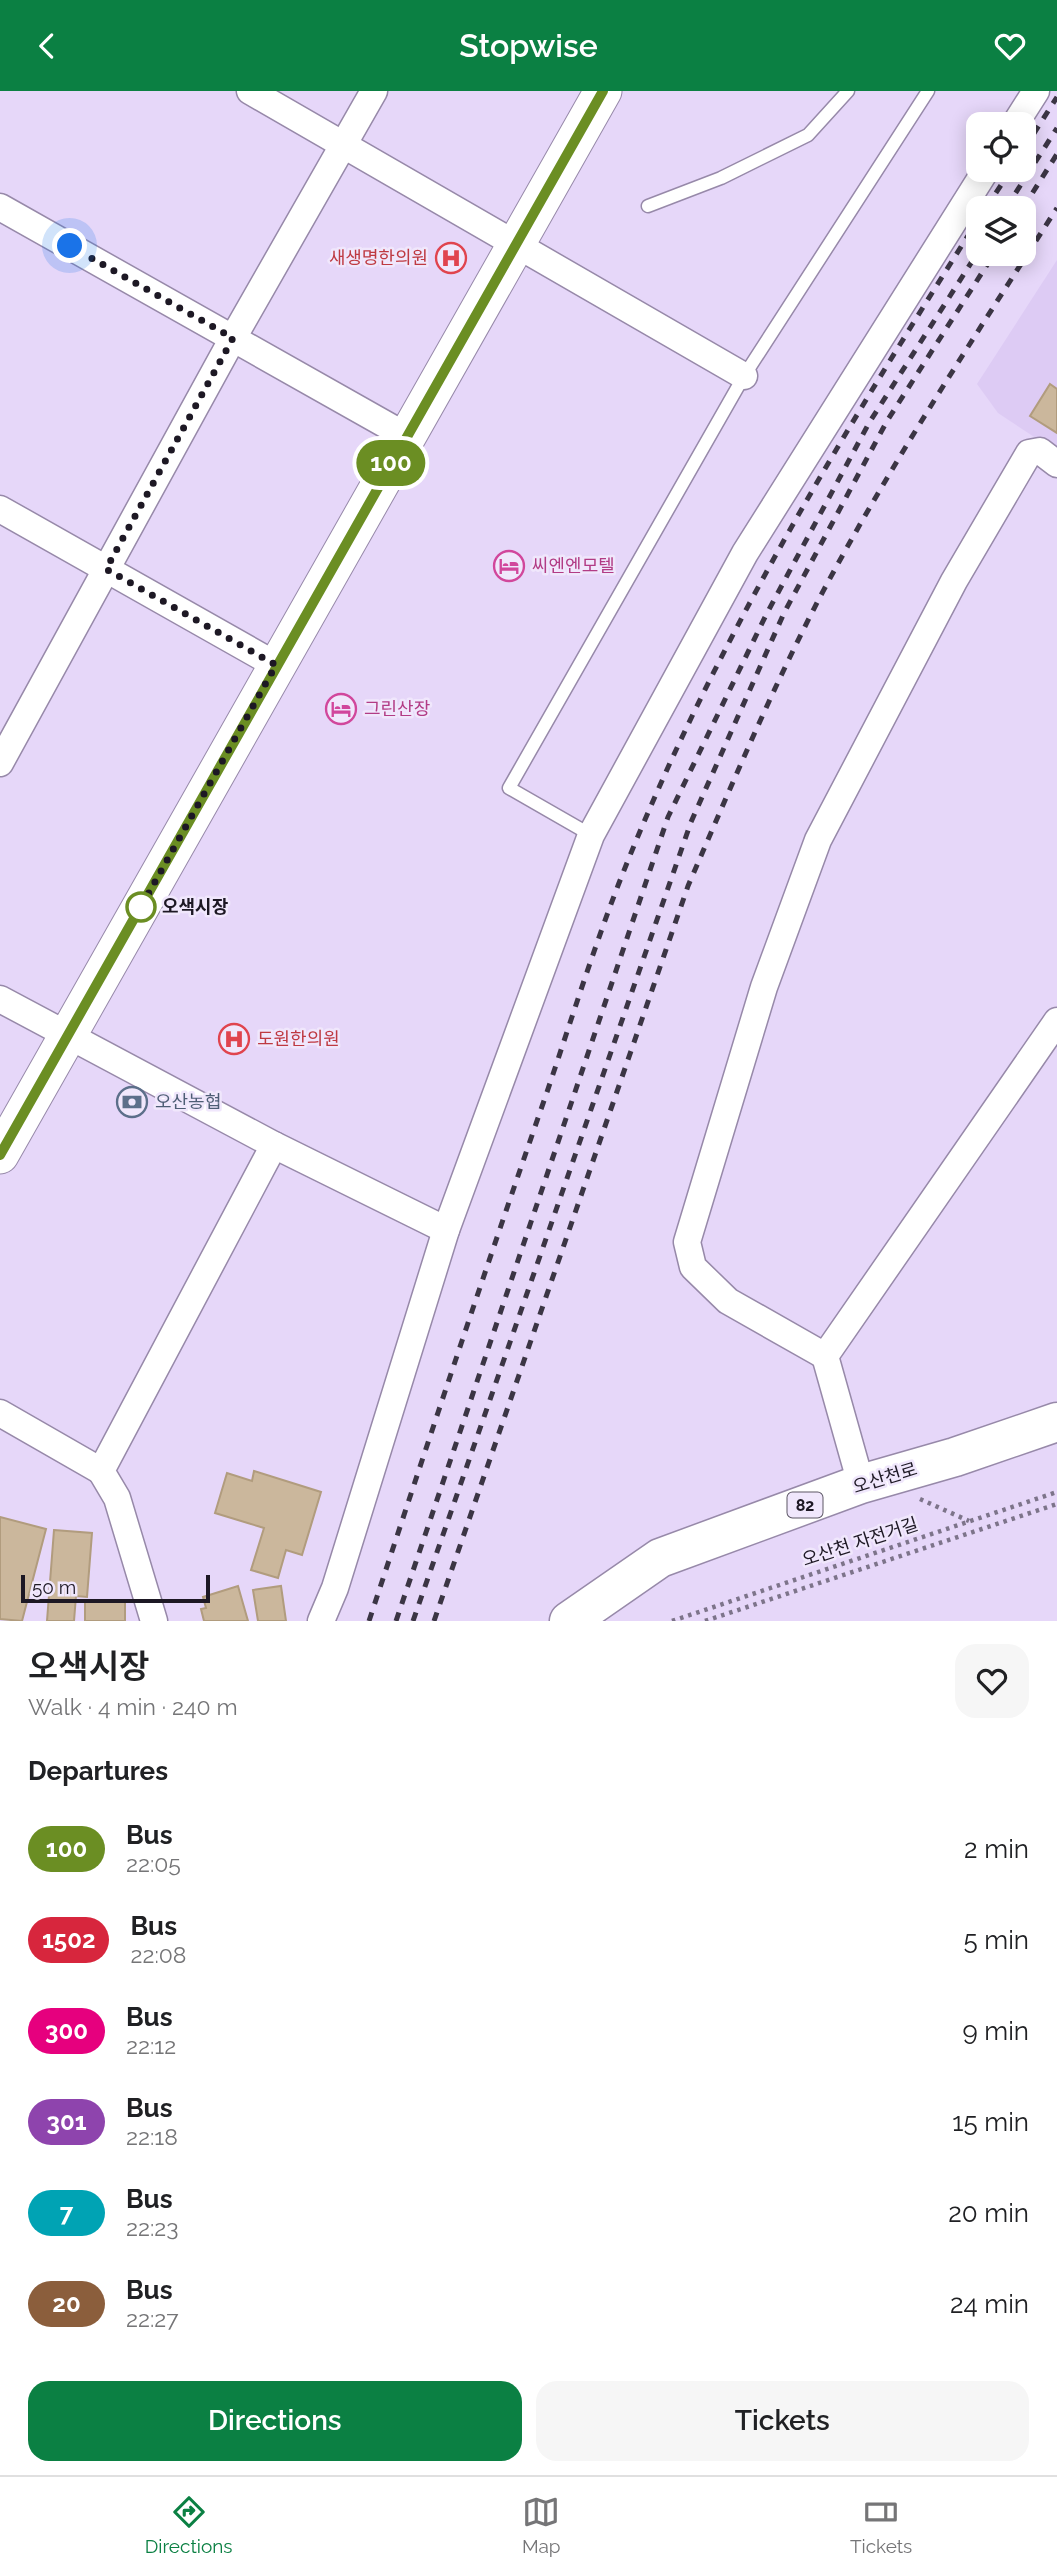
<!DOCTYPE html>
<meta charset="utf-8">
<style>
body{margin:0;font-family:Raleway,"Noto Sans KR",sans-serif;background:#f6f6f6;color:#202124;height:100vh;display:flex;flex-direction:column;font-size:26px;white-space:nowrap}
*{box-sizing:border-box;margin:0}
p{font-size:23px;color:#757577}
.icon{flex:none;width:38px;height:38px;fill:none;stroke:currentColor;stroke-width:2;stroke-linecap:round;stroke-linejoin:round}
.map{position:relative;height:1530px;overflow:hidden}
.details{display:flex;flex-direction:column;background:#fff;flex:1}
.details>*{flex:none}
.badge{padding:0 14px;border-radius:23px;font-size:24px;line-height:46px}
.tools{position:absolute;left:966px;top:21px;display:grid;gap:14px}
.tools a{display:grid;place-items:center;width:70px;height:70px;border-radius:14px;background:#fff;box-shadow:0 4px 18px #0003;font-size:35px}
.scale{position:absolute;left:21px;bottom:18px;width:189px;box-sizing:border-box;padding-left:7px;border:4px solid #1d1824;border-top:0;font-size:19px;line-height:24px;white-space:nowrap;color:#1d1824;-webkit-text-stroke:5px #f0e7fc;paint-order:stroke}
.you{position:absolute;width:35px;height:35px;margin:-18px;border:5px solid #fff;border-radius:50%;background:#1a73e8;box-shadow:0 0 0 10px #1a73e833}
.map>.badge{position:absolute;translate:-50% -50%;box-shadow:0 0 0 4px #fff}
h2{padding:0 28px;font-size:26px;line-height:63px}
.round{display:grid;place-items:center;flex:none;width:74px;height:74px;border-radius:21px;background:#f6f6f6}
.summary{display:flex;align-items:center;justify-content:space-between;height:119px;padding:0 28px}
h1{font-size:33px;font-weight:600;line-height:52px}
.action{display:flex;gap:14px;margin-top:auto;padding:14px 28px}
.action a{flex:1;height:80px;border-radius:21px;background:#0b8043;color:#fff;font-size:28px;font-weight:600;line-height:80px;text-align:center}
.action a+a{background:#f6f6f6;color:#202124}
ul{padding:0;list-style:none}
li{display:flex;align-items:center;gap:21px;height:91px;padding:0 28px}
li div{flex:1}
li b{display:block;font-size:26px}
li em{font-style:normal}
li .badge{min-width:77px;font-weight:700;text-align:center}
header{display:flex;justify-content:space-between;align-items:center;height:91px;padding:0 28px;background:#0b8043;color:#fff;font-size:32px;font-weight:600}
.tab-bar{display:flex;justify-content:space-around;align-items:center;height:98px;border-top:2px solid #e0e0e0;background:#fff;font-size:19px;color:#757577}
.tab-bar a{display:grid;justify-items:center;gap:4px}
.tab-bar .active{color:#0b8043}
.map>svg:first-child{display:block}
.built{fill:#ddcbf4}
.building{fill:#cbb79c;stroke:#b19c7e;stroke-width:2}
.lines{fill:none;stroke-linecap:round;stroke-linejoin:round}
.lane-casing{stroke:#9789a9;stroke-width:15}
.street-casing{stroke:#9789a9;stroke-width:29}
.secondary-casing{stroke:#9789a9;stroke-width:39}
.primary-casing{stroke:#9789a9;stroke-width:41}
.path{stroke:#7d748a;stroke-width:4.5;stroke-dasharray:3.5 5;stroke-linecap:butt}
.lane{stroke:#fff;stroke-width:12}
.street{stroke:#fff;stroke-width:26}
.secondary{stroke:#fff;stroke-width:37}
.primary{stroke:#fff;stroke-width:38}
.rail{stroke:#3b3544;stroke-width:5;stroke-dasharray:9 9;stroke-linecap:butt}
.line-casing{stroke:#fff;stroke-width:16}
.line{stroke:#6b8e23;stroke-width:10}
.walk{stroke:#1d1824;stroke-width:7;stroke-dasharray:0 12.6}
.stop-dot{fill:#fff;stroke:#6b8e23;stroke-width:3.5}
.labels{text-anchor:middle;stroke-width:5;stroke-linejoin:round;paint-order:stroke}
.shield{fill:#f0e7fc;stroke:#5c5665;stroke-width:2}
.shield-label{font-size:16px;font-weight:bold;fill:#1d1824}
.health-label{font-size:18px;fill:#be3a42;stroke:#f0e7fc;text-anchor:end}
.hotel-label{font-size:18px;fill:#b23c85;stroke:#f0e7fc;text-anchor:start}
.stop-label{font-size:18px;font-weight:bold;fill:#1d1824;stroke:#f0e7fc;text-anchor:start}
.service-label{font-size:18px;fill:#4e5e75;stroke:#f0e7fc;text-anchor:start}
.street-label{font-size:18px;fill:#1d1824;stroke:#f0e7fc}
</style>
<header><svg class="icon" aria-label="back" viewBox="0 0 24 24"><path d="M15 5l-7 7 7 7"/></svg>Stopwise<svg class="icon" aria-label="heart" viewBox="0 0 24 24"><path d="M12 20l-8-8c-3-5 5-10 8-4 3-6 11-1 8 4z"/></svg></header>
<div class="map">
<svg width="1057" height="1530" viewBox="0 0 1057 1530">
<rect width="100%" height="100%" fill="#e6d7f9"/>
<path class="built" d="M1057 169V361L998 322 977 293Z"/>
<g class="building">
<path d="M1050 293 1057 298V342L1030 325Z"/>
<path d="M254 1380 321 1401 302 1464 286 1459 278 1487 251 1479 264 1437 215 1422 227 1382 252 1390Z"/>
<path d="M0 1426 46 1438 22 1530 0 1528Z"/>
<path d="M54 1439 92 1442 87 1506 76 1505 74 1530H47Z"/>
<path d="M238 1495 248 1530H204L201 1518 206 1517 203 1506Z"/>
<path d="M281 1495 286 1530H258L253 1499Z"/>
<rect x="85" y="1511" width="40" height="19"/>
</g>
<g class="lines">
<g class="lane-casing">
<g id="lane">
<path d="M648 115 721 87 808 44 848 0"/>
<path d="M591 744 509 697 744 285 928 0"/>
</g>
</g>
<g class="street-casing">
<g id="street">
<path d="M250 0 744 285"/>
<path d="M1015 33 1036 0"/>
<path d="M0 116 406 345"/>
<path d="M0 418 276 574"/>
<path d="M0 672 233 247 374 0"/>
<path d="M0 908 274 1054 446 1139"/>
<path d="M825 1265 728 1210 693 1176 687 1151 764 896 818 749 954 490 1029 362 1040 360 1057 373"/>
<path d="M0 1322 101 1380"/>
<path d="M861 1393 825 1265 1057 930"/>
<path d="M154 1530 117 1407 101 1380 274 1054"/>
<path d="M321 1530 335 1497 446 1139 591 744 745 462 986 79"/>
</g>
</g>
<g class="secondary-casing">
<path id="secondary" d="M0 1064 603 0"/>
</g>
<g class="primary-casing">
<path id="primary" d="M569 1530 660 1467 861 1393 955 1366 1057 1331"/>
</g>
<g class="path">
<path d="M920 1408 969 1430"/>
<path d="M672 1530 1057 1401"/>
<path d="M705 1530 1057 1413"/>
</g>
<use href="#lane" class="lane"/>
<use href="#street" class="street"/>
<use href="#secondary" class="secondary"/>
<use href="#primary" class="primary"/>
<g class="rail">
<path d="M1024 58 1057 6"/>
<path d="M986 117 1011 79"/>
<path d="M1006 117 1057 37"/>
<path d="M1023 117 1057 63"/>
<path d="M369 1530C427 1354 485 1179 546 1004 570 933 592 862 619 792 711 557 843 342 978 129"/>
<path d="M396 1530 668 726 766 524 869 332 978 161"/>
<path d="M413 1530 691 731 784 522 887 330 994 163"/>
<path d="M434 1530 688 795C730 698 771 600 820 506 891 372 975 245 1057 117"/>
</g>
</g>
<g class="lines">
<g class="line-casing">
<path id="line" d="M0 1064 603 0"/>
</g>
<use href="#line" class="line"/>
<path class="walk" d="M70 155 233 247 106 478 276 574 141 816"/>
</g>
<defs>
<g id="hospital-ring" transform="scale(1.575)"><circle r="9.5" fill="#f0e7fc" stroke="#e0444e" stroke-width="1.5"/><path d="M-5-5h3v3.5h4V-5h3V5h-3V1.5h-4V5h-3Z" fill="#e0444e"/></g>
<g id="hotel-ring" transform="scale(1.575)"><circle r="9.5" fill="#f0e7fc" stroke="#d1479c" stroke-width="1.5"/><path d="M-6-4.5h1.5V1H6V5H4.5V3h-9V5H-6ZM-4 0a1.8 1.8 0 1 1 3.6 0ZM.5 0V-2.5h3Q6-2.5 6 0Z" fill="#d1479c"/></g>
<g id="bank-ring" transform="scale(1.575)"><circle r="9.5" fill="#f0e7fc" stroke="#5c6f8a" stroke-width="1.5"/><path d="M-6-4H6V4H-6ZM0-2.3a2.3 2.3 0 1 0 0 4.6a2.3 2.3 0 1 0 0-4.6Z" fill="#5c6f8a"/></g>
</defs>
<g fill-rule="evenodd">
<use href="#hospital-ring" x="451" y="167"/>
<use href="#hotel-ring" x="509" y="475"/>
<use href="#hotel-ring" x="341" y="618"/>
<use href="#hospital-ring" x="234" y="948"/>
<use href="#bank-ring" x="132" y="1011"/>
</g>
<circle class="stop-dot" cx="141" cy="816" r="14"/>
<g class="labels">
<rect class="shield" x="787.5" y="1401.5" width="35" height="25" rx="5"/>
<g class="shield-label">
<text x="805" y="1420">82</text>
</g>
<g class="health-label">
<text x="428" y="173">새생명한의원</text>
<text x="257" y="954" text-anchor="start">도원한의원</text>
</g>
<g class="hotel-label">
<text x="532" y="481">씨엔엔모텔</text>
<text x="364" y="624">그린산장</text>
</g>
<g class="stop-label">
<text x="162" y="822">오색시장</text>
</g>
<g class="service-label">
<text x="155" y="1017">오산농협</text>
</g>
<g class="street-label">
<text transform="translate(885 1387) rotate(-17)" y="6">오산천로</text>
<text transform="translate(860 1451) rotate(-18)" y="6">오산천 자전거길</text>
</g>
</g>
</svg>
<div class="tools">
<a><svg class="icon" aria-label="locate" viewBox="0 0 24 24"><circle cx="12" cy="12" r="6"/><path d="M12 2v4M12 18v4M2 12h4M18 12h4"/></svg></a>
<a><svg class="icon" aria-label="layers" viewBox="0 0 24 24"><path d="M12 4l9 5-9 5-9-5zM3 14l9 5 9-5"/></svg></a>
</div>
<div class="scale">50 m</div>
<div class="you" style="left:70px;top:155px"></div>
<b class="badge" style="left:391px;top:372px;background:#6b8e23;color:#fff">100</b>
</div>
<section class="details">
<div class="summary"><div><h1>오색시장</h1><p>Walk · 4 min · 240 m</p></div><a class="round"><svg class="icon" aria-label="heart" viewBox="0 0 24 24"><path d="M12 20l-8-8c-3-5 5-10 8-4 3-6 11-1 8 4z"/></svg></a></div>
<h2>Departures</h2>
<ul>
<li><span class="badge" style="background:#6b8e23;color:#fff">100</span><div><b>Bus</b><p>22:05</p></div><em>2 min</em></li>
<li><span class="badge" style="background:#d7263d;color:#fff">1502</span><div><b>Bus</b><p>22:08</p></div><em>5 min</em></li>
<li><span class="badge" style="background:#e6007e;color:#fff">300</span><div><b>Bus</b><p>22:12</p></div><em>9 min</em></li>
<li><span class="badge" style="background:#8e44ad;color:#fff">301</span><div><b>Bus</b><p>22:18</p></div><em>15 min</em></li>
<li><span class="badge" style="background:#00a3b4;color:#fff">7</span><div><b>Bus</b><p>22:23</p></div><em>20 min</em></li>
<li><span class="badge" style="background:#8b5e3c;color:#fff">20</span><div><b>Bus</b><p>22:27</p></div><em>24 min</em></li>
</ul>
<div class="action"><a>Directions</a><a>Tickets</a></div>
</section>
<nav class="tab-bar">
<a class="active"><svg class="icon" aria-label="directions" viewBox="0 0 24 24"><path d="M12 3l9 9-9 9-9-9zM9 14v-3h6M13 9l2 2-2 2"/></svg>Directions</a>
<a><svg class="icon" aria-label="map" viewBox="0 0 24 24"><path d="M3 6l6-2 6 2 6-2v14l-6 2-6-2-6 2zM9 4v14M15 6v14"/></svg>Map</a>
<a><svg class="icon" aria-label="tickets" viewBox="0 0 24 24"><path d="M3 7h18v10H3zM15 7v10"/></svg>Tickets</a>
</nav>
